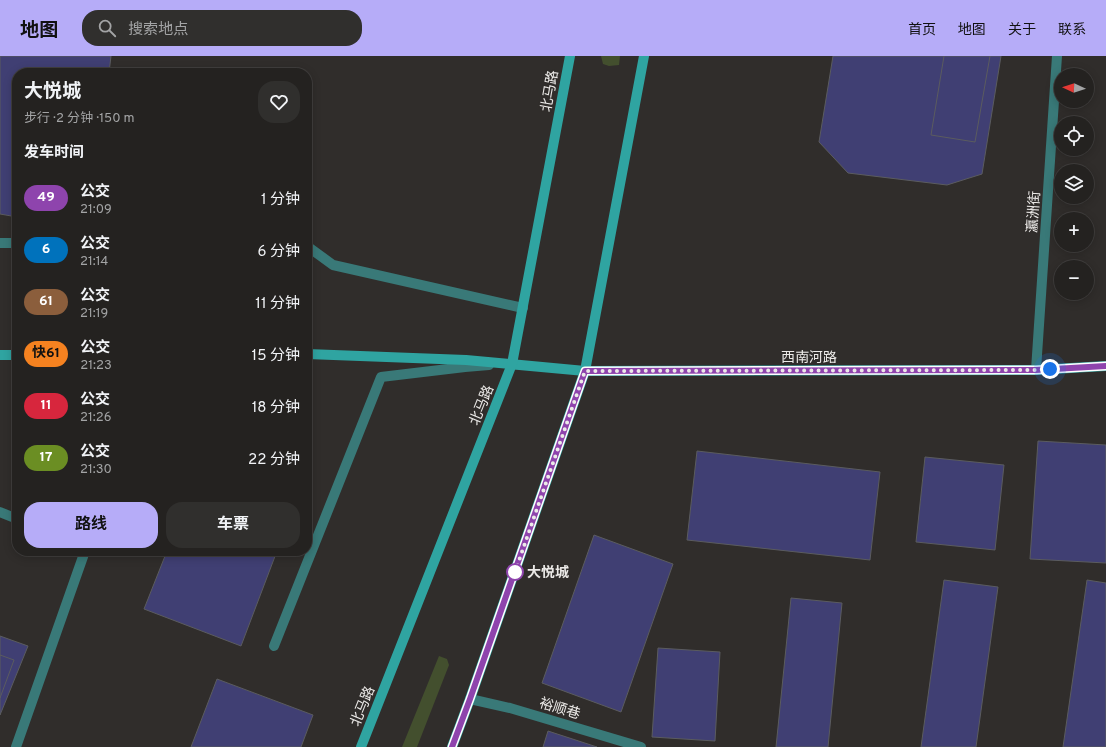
<!DOCTYPE html>
<html lang="zh">
<meta charset="utf-8">
<style>
body{margin:0;font-family:Overpass,"Noto Sans SC",sans-serif;background:#302f2d;color:#f1f3f6;height:100vh;display:flex;flex-direction:column;font-size:15px;white-space:nowrap}
*{box-sizing:border-box;margin:0}
p{font-size:13px;color:#a3a4a5}
.icon{flex:none;width:22px;height:22px;fill:none;stroke:currentColor;stroke-width:2;stroke-linecap:round;stroke-linejoin:round}
.map{position:relative;flex:1;overflow:hidden}
.details{position:absolute;left:12px;top:12px;width:300px;height:488px;display:flex;flex-direction:column;background:#242220;border-radius:16px;box-shadow:0 2px 10px #0003,0 0 0 1px #413f3e}
.details>*{flex:none}
.badge{padding:0 8px;border-radius:13px;font-size:14px;line-height:26px}
.needle{width:26px;rotate:273deg}
.tools{position:absolute;left:1054px;top:12px;display:grid;gap:8px}
.tools a{display:grid;place-items:center;width:40px;height:40px;border-radius:50%;background:#242220;box-shadow:0 2px 10px #0003,0 0 0 1px #413f3e;font-size:20px}
.you{position:absolute;width:20px;height:20px;margin:-10px;border:3px solid #fff;border-radius:50%;background:#1a73e8;box-shadow:0 0 0 6px #1a73e833}
.map>.badge{position:absolute;translate:-50% -50%;box-shadow:0 0 0 2px #fff}
h2{padding:0 12px;font-size:15px;line-height:36px}
.round{display:grid;place-items:center;flex:none;width:42px;height:42px;border-radius:16px;background:#302f2d}
.headline{display:flex;align-items:center;justify-content:space-between;height:68px;padding:0 12px}
h1{font-size:19px;font-weight:700;line-height:30px}
.cta{display:flex;gap:8px;margin-top:auto;padding:8px 12px}
.cta a{flex:1;height:46px;border-radius:16px;background:#b6acf8;color:#111;font-size:16px;font-weight:700;line-height:46px;text-align:center}
.cta a+a{background:#302f2d;color:#f1f3f6}
ul{padding:0;list-style:none}
li{display:flex;align-items:center;gap:12px;height:52px;padding:0 12px}
li div{flex:1}
li b{display:block;font-size:15px}
li em{font-style:normal}
li .badge{min-width:44px;font-weight:700;text-align:center}
header{display:flex;align-items:center;gap:24px;box-sizing:border-box;height:56px;padding:0 20px;background:#b6acf8;color:#111}
header strong{font-size:19px}
nav{display:flex;gap:22px;margin-inline-start:auto;font-size:14px}
.search{width:280px;height:36px;background:#302f2d;display:flex;align-items:center;gap:10px;box-sizing:border-box;padding:0 14px;border-radius:16px;color:#a3a4a5;font-size:15px}
.map>svg:first-child{display:block}
.green{fill:#434f2e}
.building{fill:#403f73;stroke:#5b5c5f}
.lines{fill:none;stroke-linecap:round;stroke-linejoin:round}
.service{stroke:#397978;stroke-width:10}
.secondary{stroke:#2fa4a1;stroke-width:10}
.line-casing{stroke:#fff;stroke-width:9}
.line{stroke:#8e44ad;stroke-width:6}
.walk{stroke:#eceae8;stroke-width:4;stroke-dasharray:0 7.2}
.stop-dot{fill:#fff;stroke:#8e44ad;stroke-width:2}
.labels{text-anchor:middle;stroke-width:3;stroke-linejoin:round;paint-order:stroke}
.street-label{font-size:14px;fill:#eceae8;stroke:#302d2b}
.stop-label{font-size:14px;font-weight:bold;fill:#eceae8;stroke:#302d2b;text-anchor:start}
</style>
<header>
<strong>地图</strong>
<div class="search"><svg class="icon" aria-label="search" viewBox="0 0 24 24"><circle cx="10" cy="10" r="6"/><path d="M15 15l6 6"/></svg>搜索地点</div>
<nav><a>首页</a><a>地图</a><a>关于</a><a>联系</a></nav>
</header>
<div class="map">
<svg width="1106" height="691" viewBox="0 0 1106 691">
<rect width="100%" height="100%" fill="#302d2b"/>
<g class="green">
<path d="M601 0H620L619 9 609 10 603 8Z"/>
<path d="M439 600 447 603 449 609 417 691H402Z"/>
</g>
<g class="building">
<path d="M0 0H111L109 17H17V161L0 158Z"/>
<path d="M833 0H1001L982 118 947 129 848 117 819 86Z"/>
<path d="M944 0H990L975 86 931 79Z"/>
<path d="M1038 385 1106 389V507L1030 503Z"/>
<path d="M697 395 880 416 870 504 687 484Z"/>
<path d="M925 401 1004 409 995 494 916 486Z"/>
<path d="M594 479 673 508 621 656 542 627Z"/>
<path d="M167 495H277L241 590 144 553Z"/>
<path d="M944 524 998 531 976 691H921Z"/>
<path d="M1087 524 1106 527V691H1063Z"/>
<path d="M791 542 842 547 828 691H776Z"/>
<path d="M0 580 28 590 0 659Z"/>
<path d="M658 592 720 596 715 685 652 681Z"/>
<path d="M0 599 14 604 0 642Z"/>
<path d="M217 623 313 659 301 691H191Z"/>
<path d="M548 675 597 691H543Z"/>
</g>
<g class="lines">
<g class="service">
<path d="M0 187H17"/>
<path d="M307 190 333 209 523 252"/>
<path d="M1036 314 1057 0"/>
<path d="M0 456 17 463"/>
<path d="M274 590 381 321 465 311 489 309"/>
<path d="M470 643 510 652 641 691"/>
<path d="M16 691 85 495"/>
</g>
<g class="secondary">
<path d="M307 298 466 304 585 315 1036 314 1106 310"/>
<path d="M0 299H17"/>
<path d="M361 691 512 308 570 0"/>
<path d="M452 691 470 643 585 315 644 0"/>
</g>
</g>
<g class="lines">
<g class="line-casing">
<path id="line" d="M452 691 470 643 585 315 1036 314 1106 310"/>
</g>
<use href="#line" class="line"/>
<path class="walk" d="M515 516 585 315 1036 314 1050 313"/>
</g>
<circle class="stop-dot" cx="515" cy="516" r="8"/>
<g class="labels">
<g class="street-label">
<text transform="translate(549 35) rotate(-80)" y="5">北马路</text>
<text transform="translate(1033 156) rotate(-86)" y="5">瀛洲街</text>
<text x="809" y="306">西南河路</text>
<text transform="translate(481 349) rotate(-68)" y="5">北马路</text>
<text transform="translate(362 650) rotate(-68)" y="5">北马路</text>
<text transform="translate(560 652) rotate(17)" y="5">裕顺巷</text>
</g>
<g class="stop-label">
<text x="527" y="521">大悦城</text>
</g>
</g>
</svg>
<div class="tools">
<a><svg class="needle" viewBox="-14 -14 28 28"><path d="M0-13l5 13h-10z" fill="#e53935"/><path d="M0 13l5-13h-10z" fill="#a3a4a5"/></svg></a>
<a><svg class="icon" aria-label="locate" viewBox="0 0 24 24"><circle cx="12" cy="12" r="6"/><path d="M12 2v4M12 18v4M2 12h4M18 12h4"/></svg></a>
<a><svg class="icon" aria-label="layers" viewBox="0 0 24 24"><path d="M12 4l9 5-9 5-9-5zM3 14l9 5 9-5"/></svg></a>
<a>+</a>
<a>−</a>
</div>
<div class="you" style="left:1050px;top:313px"></div>
<section class="details">
<div class="headline"><div><h1>大悦城</h1><p>步行 · 2 分钟 · 150 m</p></div><a class="round"><svg class="icon" aria-label="heart" viewBox="0 0 24 24"><path d="M12 20l-8-8c-3-5 5-10 8-4 3-6 11-1 8 4z"/></svg></a></div>
<h2>发车时间</h2>
<ul>
<li><span class="badge" style="background:#8e44ad;color:#fff">49</span><div><b>公交</b><p>21:09</p></div><em>1 分钟</em></li>
<li><span class="badge" style="background:#0072bc;color:#fff">6</span><div><b>公交</b><p>21:14</p></div><em>6 分钟</em></li>
<li><span class="badge" style="background:#8b5e3c;color:#fff">61</span><div><b>公交</b><p>21:19</p></div><em>11 分钟</em></li>
<li><span class="badge" style="background:#f58220;color:#111">快61</span><div><b>公交</b><p>21:23</p></div><em>15 分钟</em></li>
<li><span class="badge" style="background:#d7263d;color:#fff">11</span><div><b>公交</b><p>21:26</p></div><em>18 分钟</em></li>
<li><span class="badge" style="background:#6b8e23;color:#fff">17</span><div><b>公交</b><p>21:30</p></div><em>22 分钟</em></li>
</ul>
<div class="cta"><a>路线</a><a>车票</a></div>
</section>
</div>
